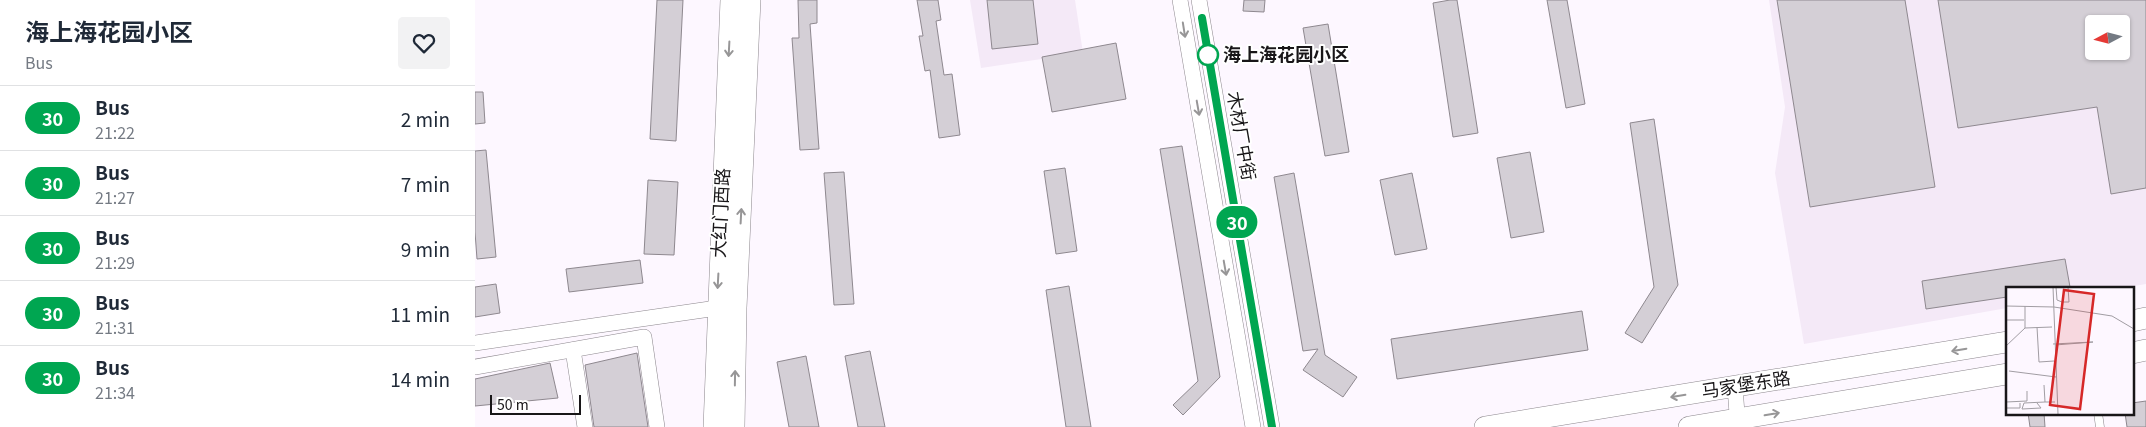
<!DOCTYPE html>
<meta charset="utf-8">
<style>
body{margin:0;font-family:Georgia,"Noto Sans SC",serif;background:#f2f2f3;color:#1f2937;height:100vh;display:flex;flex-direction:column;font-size:19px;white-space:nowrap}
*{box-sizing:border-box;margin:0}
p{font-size:16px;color:#747a83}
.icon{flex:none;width:28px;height:28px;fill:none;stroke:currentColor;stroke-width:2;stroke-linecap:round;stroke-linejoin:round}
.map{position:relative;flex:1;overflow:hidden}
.drawer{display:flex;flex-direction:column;background:#fff;width:475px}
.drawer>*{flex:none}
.badge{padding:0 10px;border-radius:16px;font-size:18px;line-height:32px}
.needle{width:32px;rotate:263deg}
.buttons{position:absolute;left:1610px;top:15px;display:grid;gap:10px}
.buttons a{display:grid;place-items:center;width:45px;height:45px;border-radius:5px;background:#fff;box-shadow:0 1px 4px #0004;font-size:25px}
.scale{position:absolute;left:15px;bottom:12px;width:91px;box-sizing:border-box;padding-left:5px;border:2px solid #181618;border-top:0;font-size:14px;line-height:18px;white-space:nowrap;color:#181618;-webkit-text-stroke:4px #fff;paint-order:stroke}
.map>.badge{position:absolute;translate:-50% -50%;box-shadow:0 0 0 2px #fff}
.round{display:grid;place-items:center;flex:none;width:52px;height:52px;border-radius:5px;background:#f2f2f3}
.overview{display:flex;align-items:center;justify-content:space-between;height:85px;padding:0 25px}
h1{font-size:24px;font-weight:700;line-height:38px}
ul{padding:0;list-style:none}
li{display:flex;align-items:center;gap:15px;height:65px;padding:0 25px;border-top:1px solid #e0e1e3}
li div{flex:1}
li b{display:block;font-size:19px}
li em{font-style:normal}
li .badge{min-width:55px;font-weight:700;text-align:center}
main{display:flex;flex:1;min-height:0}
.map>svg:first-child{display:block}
.built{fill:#f4e9f7;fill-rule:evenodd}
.building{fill:#d4cfd6;stroke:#8e888f;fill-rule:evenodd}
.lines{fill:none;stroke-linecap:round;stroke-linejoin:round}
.lane-casing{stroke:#8c878d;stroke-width:9}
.street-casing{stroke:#8c878d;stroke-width:16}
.secondary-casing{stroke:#8c878d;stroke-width:22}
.lane{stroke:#fff;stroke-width:8}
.street{stroke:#fff;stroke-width:15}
.secondary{stroke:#fff;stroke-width:21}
.oneway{stroke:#979697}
.line-casing{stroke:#fff;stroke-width:11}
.line{stroke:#00a651;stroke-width:8}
.stop-dot{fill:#fff;stroke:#00a651;stroke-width:2.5}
.labels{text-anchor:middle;stroke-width:4;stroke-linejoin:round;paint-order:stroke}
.stop-label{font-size:18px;font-weight:bold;fill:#181618;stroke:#fff;text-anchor:start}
.street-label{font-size:18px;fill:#181618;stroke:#fff}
.inset-road{fill:none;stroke:#a19da3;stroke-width:1}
.view{fill:#d62828;fill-opacity:0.15;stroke:#d62828;stroke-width:2.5}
.inset-edge{fill:none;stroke:#181618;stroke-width:2.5}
</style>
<main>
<section class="drawer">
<div class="overview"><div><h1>海上海花园小区</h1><p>Bus</p></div><a class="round"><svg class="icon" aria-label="heart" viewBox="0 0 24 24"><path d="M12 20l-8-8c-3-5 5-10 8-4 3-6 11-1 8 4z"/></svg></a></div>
<ul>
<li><span class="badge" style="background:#00a651;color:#fff">30</span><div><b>Bus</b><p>21:22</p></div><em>2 min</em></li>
<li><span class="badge" style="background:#00a651;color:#fff">30</span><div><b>Bus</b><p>21:27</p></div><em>7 min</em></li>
<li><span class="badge" style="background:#00a651;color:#fff">30</span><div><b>Bus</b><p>21:29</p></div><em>9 min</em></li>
<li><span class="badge" style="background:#00a651;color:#fff">30</span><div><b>Bus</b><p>21:31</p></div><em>11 min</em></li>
<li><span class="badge" style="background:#00a651;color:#fff">30</span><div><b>Bus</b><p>21:34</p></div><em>14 min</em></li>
</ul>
</section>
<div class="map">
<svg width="1671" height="427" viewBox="0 0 1671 427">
<rect width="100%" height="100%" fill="#fdf7ff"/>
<g class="built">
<path d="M495 0H600L608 53 506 68Z"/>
<path d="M1294 0H1671V284L1647 288H1532V308L1329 344 1300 173 1310 107ZM1619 24H1646V51H1619Z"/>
</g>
<g class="building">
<path d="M182 0H208L201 141 175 139Z"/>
<path d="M323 0H342V23L335 24 344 149 325 150 317 38H324Z"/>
<path d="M442 0H463L466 20 461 21 469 75 477 74 485 135 464 138 455 70 450 71 444 36H448Z"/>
<path d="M512 0H558L563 44 517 49Z"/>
<path d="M769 0H790L789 12 768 11Z"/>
<path d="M975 0H982L1003 133 978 137 958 3Z"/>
<path d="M1072 0H1092L1110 104 1091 108Z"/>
<path d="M1302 0H1430L1460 187 1335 207Z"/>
<path d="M1463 0H1671V188L1636 194 1622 107 1483 128ZM1619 24H1646V51H1619Z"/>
<path d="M853 24 874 152 850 156 828 28Z"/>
<path d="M641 43 651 99 577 112 567 57Z"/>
<path d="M0 92H8L10 123 0 124Z"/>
<path d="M1179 119 1203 285 1167 343 1150 333 1179 287 1155 123Z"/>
<path d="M707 146 745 377 708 415 698 405 723 381 685 149Z"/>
<path d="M11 150 21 257 2 259 0 232V151Z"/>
<path d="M1055 152 1069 232 1036 238 1022 158Z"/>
<path d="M590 168 602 251 581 254 569 171Z"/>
<path d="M369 172 379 304 359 305 349 173Z"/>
<path d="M819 173 850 355 882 377 868 397 828 370 843 349 828 351 799 177Z"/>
<path d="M937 173 952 249 920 255 905 180Z"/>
<path d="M173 180 203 182 199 255 169 254Z"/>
<path d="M1590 259 1595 287 1532 288V297L1451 309 1447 281Z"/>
<path d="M165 260 168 283 94 292 91 269Z"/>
<path d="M21 284 25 313 0 317V287Z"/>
<path d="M594 286 616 427H591L571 290Z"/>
<path d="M1107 311 1113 350 922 379 916 339Z"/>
<path d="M395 351 410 427H383L370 356Z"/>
<path d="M162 353 173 427H119L110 365Z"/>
<path d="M331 356 344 427H314L302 362Z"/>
<path d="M75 363 83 398 0 406V379Z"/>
<path d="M1671 401V427H1652L1650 413H1657V403Z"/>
<path d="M1553 413H1569L1570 427H1555Z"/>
</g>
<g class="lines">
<g class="lane-casing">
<path id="lane" d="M1623 413 1625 427"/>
</g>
<g class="street-casing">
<g id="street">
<path d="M705 0 778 427"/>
<path d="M724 0 797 427"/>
<path d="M0 343 242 308"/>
<path d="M98 350 110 427"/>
<path d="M0 367 169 337 182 427"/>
<path d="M1260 387 1263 427"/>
</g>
</g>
<g class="secondary-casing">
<g id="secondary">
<path d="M1657 321 1671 318"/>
<path d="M1657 353 1671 350"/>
<path d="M239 427 256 0"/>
<path d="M259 427 261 308 275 0"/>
<path d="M1010 427 1532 342"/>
<path d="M1214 427 1532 374"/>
</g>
</g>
<use href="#lane" class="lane"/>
<use href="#street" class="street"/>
<use href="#secondary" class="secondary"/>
</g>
<defs><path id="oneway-shaft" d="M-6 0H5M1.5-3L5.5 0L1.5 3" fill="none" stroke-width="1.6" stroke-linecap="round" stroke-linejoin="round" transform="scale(1.25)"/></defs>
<g class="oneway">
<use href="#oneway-shaft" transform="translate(709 30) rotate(81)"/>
<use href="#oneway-shaft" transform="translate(254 49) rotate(93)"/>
<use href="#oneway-shaft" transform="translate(723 108) rotate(80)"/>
<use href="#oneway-shaft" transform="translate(266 216) rotate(-87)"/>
<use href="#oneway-shaft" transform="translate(750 268) rotate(80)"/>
<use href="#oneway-shaft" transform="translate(243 281) rotate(93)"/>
<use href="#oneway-shaft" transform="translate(1484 350) rotate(170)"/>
<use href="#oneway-shaft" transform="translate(260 378) rotate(-89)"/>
<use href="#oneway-shaft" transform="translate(1203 396) rotate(171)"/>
<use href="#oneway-shaft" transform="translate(1297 414) rotate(-10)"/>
</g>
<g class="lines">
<g class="line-casing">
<path id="line" d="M727 18 797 427"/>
</g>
<use href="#line" class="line"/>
</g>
<circle class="stop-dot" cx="733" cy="55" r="10"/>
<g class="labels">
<g class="stop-label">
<text x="748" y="61">海上海花园小区</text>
</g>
<g class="street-label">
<text transform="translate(766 136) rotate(80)" y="6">木材厂中街</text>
<text transform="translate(246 213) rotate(-87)" y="6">大红门西路</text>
<text transform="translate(1271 385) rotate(-9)" y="6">马家堡东路</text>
</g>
</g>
<g transform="translate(1531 287)">
<rect width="128" height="128" fill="#fdf7ff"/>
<path class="inset-road" d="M47 0 52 127M50 0 51 13 56 15H63L62 0M0 19 48 20M19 19V41M48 20 106 29 128 42M0 33H18M31 40 33 75 48 74M47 57 87 55 49 58M0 59 19 41 46 40M3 84 50 90M38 98 39 115M0 115 21 114V104M31 116 35 121 16 122 18 116 39 115H49M0 121H14V116"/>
<path class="view" d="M58 3 88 7 74 122 44 118Z"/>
<rect width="128" height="128" class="inset-edge"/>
</g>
</svg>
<div class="buttons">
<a><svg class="needle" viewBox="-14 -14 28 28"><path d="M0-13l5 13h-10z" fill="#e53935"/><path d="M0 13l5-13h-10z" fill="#747a83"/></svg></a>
</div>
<div class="scale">50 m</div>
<b class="badge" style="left:762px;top:222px;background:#00a651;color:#fff">30</b>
</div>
</main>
